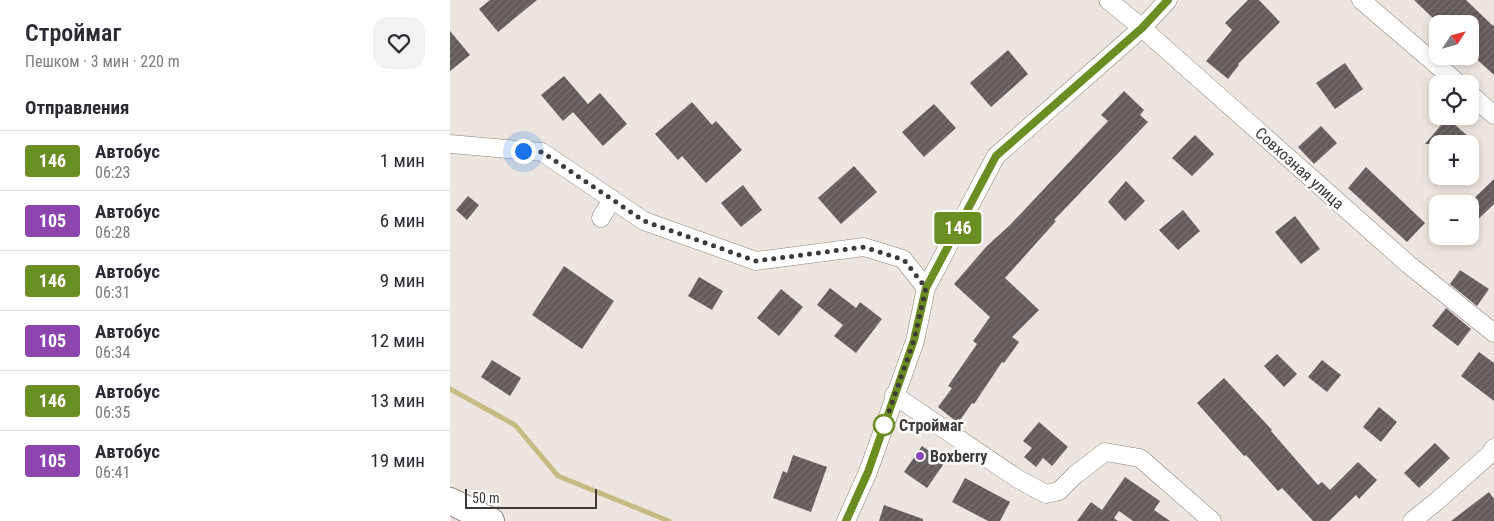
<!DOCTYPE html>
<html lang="ru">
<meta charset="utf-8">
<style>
body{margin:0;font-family:"Roboto Condensed",sans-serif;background:#f2f2f3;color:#2b2b33;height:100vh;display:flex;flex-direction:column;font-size:19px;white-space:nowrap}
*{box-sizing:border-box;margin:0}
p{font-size:16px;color:#7c7c81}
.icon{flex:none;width:28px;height:28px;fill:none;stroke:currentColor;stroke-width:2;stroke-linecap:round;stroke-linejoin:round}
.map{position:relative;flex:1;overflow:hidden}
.side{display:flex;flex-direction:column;background:#fff;width:450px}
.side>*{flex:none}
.badge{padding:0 10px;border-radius:4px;font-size:18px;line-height:32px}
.needle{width:32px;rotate:54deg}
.tools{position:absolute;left:979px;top:15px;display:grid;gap:10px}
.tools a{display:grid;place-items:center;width:50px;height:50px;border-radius:10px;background:#fff;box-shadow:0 2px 8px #0003;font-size:25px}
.scale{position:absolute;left:15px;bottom:12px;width:132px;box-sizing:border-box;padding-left:5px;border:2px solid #3d3a38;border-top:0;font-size:14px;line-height:18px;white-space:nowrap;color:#3d3a38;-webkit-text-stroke:4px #fff;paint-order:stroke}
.you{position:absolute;width:25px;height:25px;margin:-12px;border:4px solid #fff;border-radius:50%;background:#1a73e8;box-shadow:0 0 0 8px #1a73e833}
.map>.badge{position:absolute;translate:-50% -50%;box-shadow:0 0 0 2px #fff}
h2{padding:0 25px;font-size:19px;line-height:45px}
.round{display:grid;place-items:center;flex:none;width:52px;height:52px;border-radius:15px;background:#f2f2f3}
.summary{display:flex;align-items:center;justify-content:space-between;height:85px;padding:0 25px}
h1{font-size:24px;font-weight:600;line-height:38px}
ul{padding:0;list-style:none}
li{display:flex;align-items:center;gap:15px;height:60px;padding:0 25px;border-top:1px solid #e1e1e2}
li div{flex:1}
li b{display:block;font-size:19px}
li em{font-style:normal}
li .badge{min-width:55px;font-weight:700;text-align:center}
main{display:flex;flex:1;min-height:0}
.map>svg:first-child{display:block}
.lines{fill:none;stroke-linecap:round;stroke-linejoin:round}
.stream{stroke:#c5bc84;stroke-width:5}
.building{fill:url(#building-hatch)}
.minor-casing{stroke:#8a837e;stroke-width:19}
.highway-casing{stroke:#8a837e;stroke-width:28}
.minor{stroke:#fff;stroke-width:18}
.highway{stroke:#fff;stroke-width:26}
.line-casing{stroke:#fff;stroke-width:11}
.line{stroke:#6b8e23;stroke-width:8}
.walk{stroke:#3d3a38;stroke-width:5;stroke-dasharray:0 9}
.stop-dot{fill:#fff;stroke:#6b8e23;stroke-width:2.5}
.poi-dot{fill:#8a47bb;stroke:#fff;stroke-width:2}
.labels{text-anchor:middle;stroke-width:5;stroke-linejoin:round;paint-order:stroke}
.street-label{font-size:16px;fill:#3d3a38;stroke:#fff}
.stop-label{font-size:16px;font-weight:bold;fill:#3d3a38;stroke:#fff;text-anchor:start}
.poi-label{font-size:16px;font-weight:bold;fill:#3d3a38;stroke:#fff;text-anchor:start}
</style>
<main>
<section class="side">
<div class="summary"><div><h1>Строймаг</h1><p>Пешком · 3 мин · 220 m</p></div><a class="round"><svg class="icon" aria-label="heart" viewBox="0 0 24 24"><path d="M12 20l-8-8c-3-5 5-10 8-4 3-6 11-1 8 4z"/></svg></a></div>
<h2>Отправления</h2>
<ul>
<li><span class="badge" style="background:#6b8e23;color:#fff">146</span><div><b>Автобус</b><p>06:23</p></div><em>1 мин</em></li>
<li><span class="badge" style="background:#8e44ad;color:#fff">105</span><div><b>Автобус</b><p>06:28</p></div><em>6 мин</em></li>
<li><span class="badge" style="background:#6b8e23;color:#fff">146</span><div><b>Автобус</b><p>06:31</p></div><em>9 мин</em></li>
<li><span class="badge" style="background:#8e44ad;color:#fff">105</span><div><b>Автобус</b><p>06:34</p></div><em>12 мин</em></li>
<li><span class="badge" style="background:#6b8e23;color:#fff">146</span><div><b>Автобус</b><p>06:35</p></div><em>13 мин</em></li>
<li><span class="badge" style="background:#8e44ad;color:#fff">105</span><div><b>Автобус</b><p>06:41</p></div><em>19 мин</em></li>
</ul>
</section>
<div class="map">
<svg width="1044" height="521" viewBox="0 0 1044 521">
<defs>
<pattern id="building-hatch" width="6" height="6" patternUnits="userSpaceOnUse" patternTransform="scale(1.25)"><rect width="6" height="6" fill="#645c5a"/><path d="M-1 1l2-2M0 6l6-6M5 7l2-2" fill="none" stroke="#77716f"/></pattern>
</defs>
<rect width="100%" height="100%" fill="#ede5e0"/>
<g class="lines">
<path class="stream" d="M0 389 65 425 108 476 219 521"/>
</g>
<g class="building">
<path d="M40 0H87L48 32 29 9Z"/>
<path d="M798 0H809L830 22 788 64 789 65 778 79 756 61 782 30 775 23Z"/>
<path d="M964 0H1016L1041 24 1044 26V75L1020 53V24H989Z"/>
<path d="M0 31 20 55 0 71Z"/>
<path d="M558 50 578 74 541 107 520 83Z"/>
<path d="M895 63 913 89 885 109 866 83Z"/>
<path d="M114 76 138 104 150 93 177 124 153 146 123 112 113 121 91 95Z"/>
<path d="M674 91 694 110 690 115 698 122 604 220 606 221 555 278 589 310 562 337 569 342 554 363 552 362 524 404 522 403 508 423 488 407 502 388 498 386 527 344 523 341 540 317 504 284 537 246 560 225 658 121 651 115Z"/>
<path d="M242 102 262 125 266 121 292 150 256 183 232 156 228 160 205 134Z"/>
<path d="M484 104 506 128 474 157 452 132Z"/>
<path d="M997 118 1027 144H975Z"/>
<path d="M871 126 887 143 864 164 848 147Z"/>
<path d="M745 135 764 154 742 176 722 158Z"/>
<path d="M404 166 427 192 391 224 368 198Z"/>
<path d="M916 167 975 223 957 242 898 188Z"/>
<path d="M1044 179V204L1020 227V202Z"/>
<path d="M676 181 695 201 675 221 658 202Z"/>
<path d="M293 185 312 210 291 227 271 203Z"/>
<path d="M18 196 29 205 17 220 6 210Z"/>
<path d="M733 210 750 231 728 250 709 230Z"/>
<path d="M845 216 870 249 851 264 825 232Z"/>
<path d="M114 266 164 301 132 349 82 315Z"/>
<path d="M1010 270 1039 289 1027 306 1000 284Z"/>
<path d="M249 277 273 291 262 310 238 296Z"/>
<path d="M380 288 406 308 410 302 432 319 406 353 384 336 393 325 367 305Z"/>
<path d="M331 289 353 307 329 336 307 318Z"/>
<path d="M996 308 1021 329 1008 346 982 326Z"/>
<path d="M1029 352 1044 363V401L1011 376Z"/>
<path d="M827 354 847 374 834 387 814 366Z"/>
<path d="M42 360 71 378 60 396 31 377Z"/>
<path d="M872 360 891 375 877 392 858 377Z"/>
<path d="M774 378 822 430 821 431 868 485 872 482 880 490 908 462 927 480 909 499 906 495 879 521H863L832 488 828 491 796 455 794 456 747 403Z"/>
<path d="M929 407 947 422 931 442 913 427Z"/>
<path d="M589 422 618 447 602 466 593 458 586 467 574 457 582 448 573 441Z"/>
<path d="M985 443 1000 458 969 488 954 473Z"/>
<path d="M472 446 495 462 477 488 454 472Z"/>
<path d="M343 455 377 467 361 512 323 498 333 471 337 473Z"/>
<path d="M675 477 710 501 704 510 720 521H683L669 511 664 518 668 521H627L641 502 652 510Z"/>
<path d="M515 478 560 502 550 521H538L502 502Z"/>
<path d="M1039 492 1044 499V521H1001Z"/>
<path d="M434 505 473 519V521H429Z"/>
</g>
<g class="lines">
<g class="minor-casing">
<g id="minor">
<path d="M658 0 692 28 958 264 1044 333"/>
<path d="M911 0 1009 84"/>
<path d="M1020 94 1044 115"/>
<path d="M0 144 92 152 194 221 306 261 414 247 453 259 476 288"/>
<path d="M151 218 162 199"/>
<path d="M444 395 568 479 596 494 609 491 625 475 655 452 690 458 762 521"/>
<path d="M396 521 418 472 465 341 476 288 546 156 692 28 718 0"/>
<path d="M962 521 987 501 1039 455 1044 448"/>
</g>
</g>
<g class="highway-casing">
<path id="highway" d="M0 501 41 521"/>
</g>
<use href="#minor" class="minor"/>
<use href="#highway" class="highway"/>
</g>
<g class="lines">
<g class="line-casing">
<path id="line" d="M396 521 418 472 464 340 476 288 546 156 692 28 718 0"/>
</g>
<use href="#line" class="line"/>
<path class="walk" d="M73 151 92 152 194 221 306 261 414 247 454 260 476 288 464 340 434 426V425"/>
</g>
<circle class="stop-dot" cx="434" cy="425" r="10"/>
<circle class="poi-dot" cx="470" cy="456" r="5"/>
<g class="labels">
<g class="street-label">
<text transform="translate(850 168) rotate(42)" y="6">Совхозная улица</text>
</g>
<g class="stop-label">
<text x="449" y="431">Строймаг</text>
</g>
<g class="poi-label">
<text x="480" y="462">Boxberry</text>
</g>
</g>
</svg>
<div class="tools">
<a><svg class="needle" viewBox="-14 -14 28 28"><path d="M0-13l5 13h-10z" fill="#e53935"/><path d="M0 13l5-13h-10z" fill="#7c7c81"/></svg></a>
<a><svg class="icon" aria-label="locate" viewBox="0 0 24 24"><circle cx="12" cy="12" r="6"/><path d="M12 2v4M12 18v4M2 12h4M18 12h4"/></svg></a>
<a>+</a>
<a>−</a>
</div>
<div class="scale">50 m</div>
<div class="you" style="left:73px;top:151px"></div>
<b class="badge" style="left:508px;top:228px;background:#6b8e23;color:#fff">146</b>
</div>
</main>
